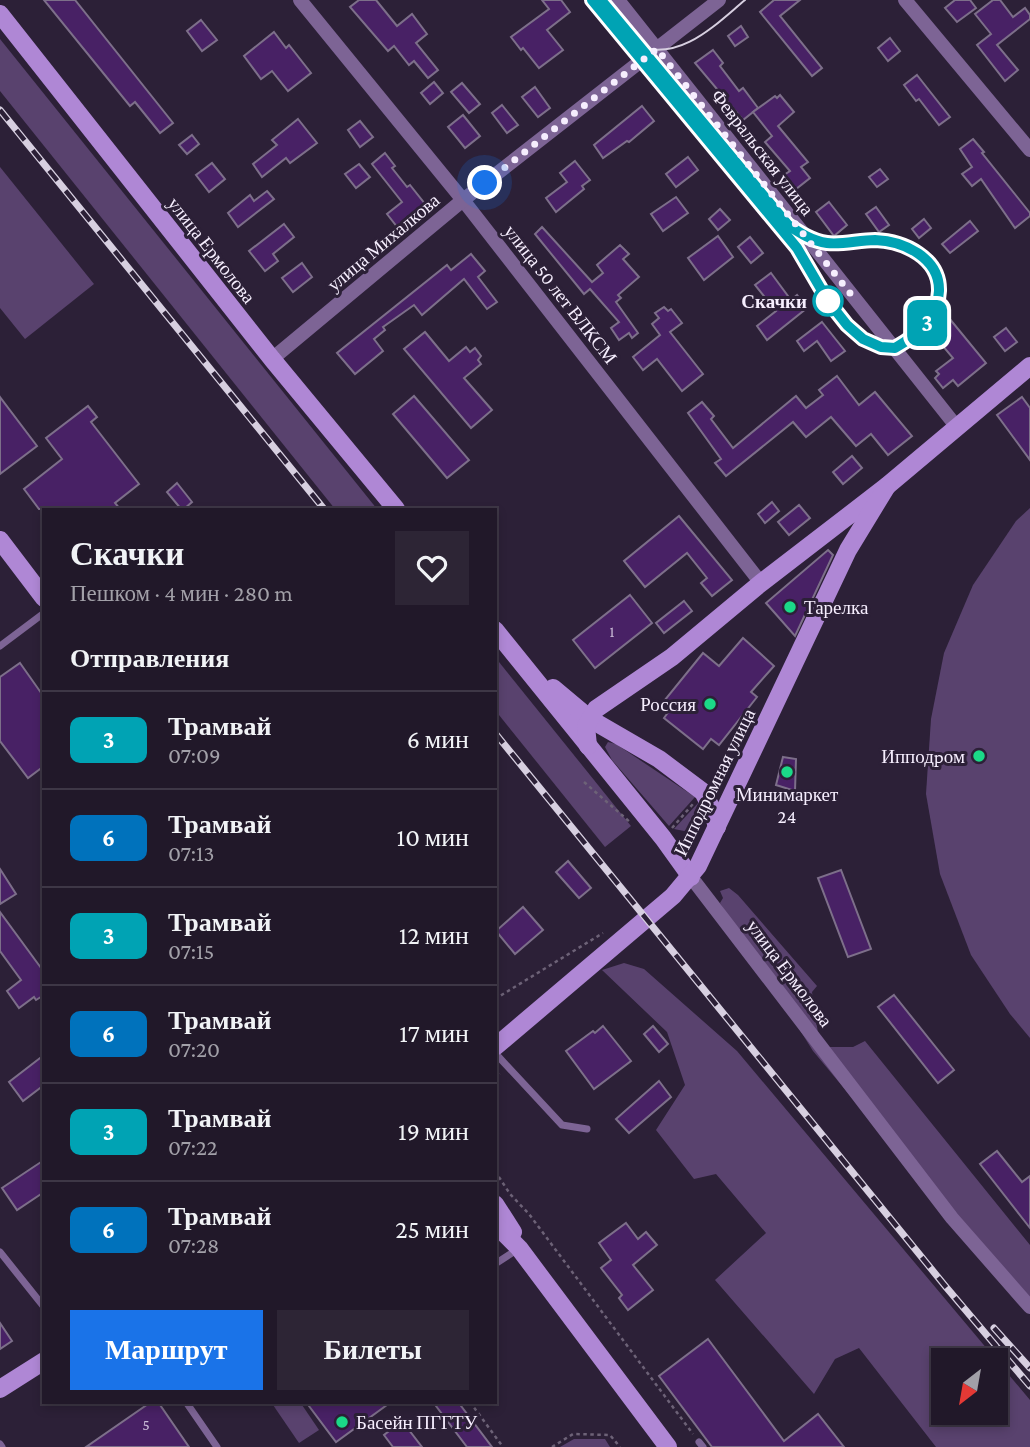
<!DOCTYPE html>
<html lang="ru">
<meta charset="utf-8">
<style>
body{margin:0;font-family:"Crimson Pro",serif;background:#2d2535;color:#f1f3f6;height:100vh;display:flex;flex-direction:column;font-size:26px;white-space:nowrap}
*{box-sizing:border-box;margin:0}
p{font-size:23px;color:#a2a0a8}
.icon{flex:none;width:38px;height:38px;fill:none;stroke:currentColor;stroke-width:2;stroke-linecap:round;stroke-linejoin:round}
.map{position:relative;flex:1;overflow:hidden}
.panel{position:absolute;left:42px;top:508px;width:455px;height:896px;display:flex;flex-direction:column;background:#211829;border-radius:0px;box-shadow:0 4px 10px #0003,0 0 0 2px #3e3746}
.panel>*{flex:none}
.badge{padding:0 14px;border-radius:10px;font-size:24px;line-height:46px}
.needle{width:46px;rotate:211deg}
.controls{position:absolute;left:931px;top:1348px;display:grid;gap:14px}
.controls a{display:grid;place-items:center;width:77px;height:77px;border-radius:0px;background:#211829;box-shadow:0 4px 10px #0003,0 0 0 2px #3e3746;font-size:35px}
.you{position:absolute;width:35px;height:35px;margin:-18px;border:5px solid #fff;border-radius:50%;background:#1a73e8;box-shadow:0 0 0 10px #1a73e833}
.map>.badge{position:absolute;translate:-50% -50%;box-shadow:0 0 0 4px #fff}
h2{padding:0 28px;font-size:26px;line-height:63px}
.round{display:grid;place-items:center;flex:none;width:74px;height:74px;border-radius:0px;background:#2d2535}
.head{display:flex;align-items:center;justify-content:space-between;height:119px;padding:0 28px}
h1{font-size:33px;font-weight:700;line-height:52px}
.cta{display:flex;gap:14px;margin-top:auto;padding:14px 28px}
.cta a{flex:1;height:80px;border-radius:0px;background:#1a73e8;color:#fff;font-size:28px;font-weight:700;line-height:80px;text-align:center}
.cta a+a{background:#2d2535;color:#f1f3f6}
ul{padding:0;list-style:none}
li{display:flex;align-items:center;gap:21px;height:98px;padding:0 28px;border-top:2px solid #3e3746}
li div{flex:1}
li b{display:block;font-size:26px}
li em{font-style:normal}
li .badge{min-width:77px;font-weight:700;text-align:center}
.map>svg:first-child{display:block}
.green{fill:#59426e;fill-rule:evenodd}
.building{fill:#482165;stroke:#7d6f8a;stroke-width:2}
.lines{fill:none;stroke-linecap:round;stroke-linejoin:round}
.path{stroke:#6d6277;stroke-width:2.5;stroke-dasharray:3.5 3.5;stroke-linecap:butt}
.lane{stroke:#7d6495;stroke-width:7}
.street{stroke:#7d6495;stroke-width:14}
.secondary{stroke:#af87d5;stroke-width:18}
.tram{stroke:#d7cfe0;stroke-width:2}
.rail-casing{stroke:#d7cfe0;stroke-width:7}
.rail{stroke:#2c2037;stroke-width:4.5;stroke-dasharray:13;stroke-linecap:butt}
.line-casing{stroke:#fff;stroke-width:16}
.line{stroke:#00a3b4;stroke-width:10}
.walk{stroke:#f6eefe;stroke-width:7;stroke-dasharray:0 12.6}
.stop-dot{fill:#fff;stroke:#00a3b4;stroke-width:3.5}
.poi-dot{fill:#1bd988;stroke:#2c2037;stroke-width:2.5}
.labels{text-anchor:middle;stroke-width:6;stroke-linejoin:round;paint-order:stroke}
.number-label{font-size:16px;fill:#cabbd8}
.street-label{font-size:19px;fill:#f6eefe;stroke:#2c2037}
.stop-label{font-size:19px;font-weight:bold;fill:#f6eefe;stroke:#2c2037;text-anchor:end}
.poi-label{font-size:19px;fill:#f6eefe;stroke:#2c2037;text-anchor:start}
</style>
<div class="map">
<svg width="1030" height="1447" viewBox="0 0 1030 1447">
<rect width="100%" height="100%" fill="#2c2037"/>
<g class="green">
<path d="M0 39 377 509H335L0 91Z"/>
<path d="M0 167 94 284 25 339 0 308Z"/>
<path d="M1030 508V1038L1010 1014 971 955 940 874 926 794 931 719 944 653 973 585 1016 521Z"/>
<path d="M495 657 631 826 605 847 495 710Z"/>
<path d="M608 742 616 744 695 797 669 826 612 760 605 747Z"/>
<path d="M699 802 703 815 697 828 684 831 674 829Z"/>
<path d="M729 888 738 895 817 986 812 992 820 1047H853L865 1041 1030 1245V1306L952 1218 813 1051 720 903 723 898 720 891Z"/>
<path d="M624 963 644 969 737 1051 1030 1400V1447H936L859 1348 835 1359 814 1394 715 1280 766 1233 716 1174 694 1179 656 1130 685 1085 667 1032 602 970ZM943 1360H996V1412H943Z"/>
<path d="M271 1402H300L319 1430 299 1443Z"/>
<path d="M574 1439H605L610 1447H560Z"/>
</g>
<g class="building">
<path d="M44 0H75L173 123 160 133 135 102 130 106Z"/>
<path d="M359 0H376L397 26 412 14 427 34 416 43 438 70 428 78 414 61 409 65 394 46 388 51 350 7Z"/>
<path d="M542 0H561L570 12 547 30 563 50 539 68 523 48 521 50 511 37 549 9Z"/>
<path d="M774 0H800L780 16 822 68 812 76 760 12Z"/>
<path d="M955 0H970L976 8 957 22 945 8Z"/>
<path d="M993 0H1000L1013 17 1025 8 1030 15V19L997 45 1018 70 1005 81 977 45 991 34 975 14Z"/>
<path d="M201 20 217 40 202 51 187 31Z"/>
<path d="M741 26 748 37 735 46 728 36Z"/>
<path d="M274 32 286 48 289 45 311 73 288 91 272 71 261 79 244 56Z"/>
<path d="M890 38 900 51 888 61 878 48Z"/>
<path d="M713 50 723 63 720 66 739 91 743 88 758 108 743 120 695 63Z"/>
<path d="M917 75 950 117 939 125 919 99 916 101 904 85Z"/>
<path d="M434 82 443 93 430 104 421 93Z"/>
<path d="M462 83 480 104 469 113 451 92Z"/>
<path d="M535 87 550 108 538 117 522 97Z"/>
<path d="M780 95 794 112 778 126 808 162 801 167 810 178 796 189 784 175 790 171 765 142 772 136 753 112 775 96 777 98Z"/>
<path d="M502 105 518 125 507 133 492 113Z"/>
<path d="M642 106 654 121 629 142 627 141 603 158 594 145Z"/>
<path d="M463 115 480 136 465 148 448 127Z"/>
<path d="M298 119 317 143 290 163 286 158 262 177 253 164 277 145 272 140Z"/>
<path d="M360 121 373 137 360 147 348 130Z"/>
<path d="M192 135 199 144 187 154 179 145Z"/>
<path d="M973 139 984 152 982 153 1030 213V216L1015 228 981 179 972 186 962 174 972 167 960 149Z"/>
<path d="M385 153 395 166 392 168 407 187 410 185 425 204 398 228 387 214 402 202 372 164Z"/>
<path d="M688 157 698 170 676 187 666 174Z"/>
<path d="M575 161 590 180 582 186 584 189 556 212 546 198 567 182 560 173Z"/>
<path d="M212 163 225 179 209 192 196 175Z"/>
<path d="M359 164 370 177 356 188 345 174Z"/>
<path d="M880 169 888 179 877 187 869 177Z"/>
<path d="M267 191 274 199 238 227 228 213 250 195 254 201Z"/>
<path d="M676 197 688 213 663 231 651 214Z"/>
<path d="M829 202 847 225 834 236 816 212Z"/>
<path d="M876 207 889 225 879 232 866 214Z"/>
<path d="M720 209 730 220 718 230 709 219Z"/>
<path d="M924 219 931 228 919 238 912 229Z"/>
<path d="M970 221 978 231 950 253 942 244Z"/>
<path d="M284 224 294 237 273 254 278 261 265 271 249 251Z"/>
<path d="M542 227 592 282 603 273 597 265 620 245 629 254 623 259 639 277 618 295 621 298 616 302 638 333 632 338 629 333 619 340 611 328 619 322 590 289 584 294 535 234Z"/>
<path d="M718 236 733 257 704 280 688 258Z"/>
<path d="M750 237 763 253 751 263 738 247Z"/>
<path d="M471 254 485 271 478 277 497 302 487 309 464 279 422 315 414 305 383 327 385 330 374 339 383 351 355 374 337 353 447 265 451 270Z"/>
<path d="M302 263 312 277 293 292 282 278Z"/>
<path d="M771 273 791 300 797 295 807 308 767 340 757 326 776 311 755 285Z"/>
<path d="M664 307 668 311 671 309 682 323 670 332 703 374 682 391 657 359 643 370 633 357 660 335 652 324 659 318 655 313Z"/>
<path d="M949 318 986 363 958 386 953 380 943 388 935 378 939 374 936 371 953 358 931 332Z"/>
<path d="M822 322 845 351 831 361 817 341 804 351 797 341Z"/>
<path d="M1006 328 1017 342 1005 351 994 337Z"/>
<path d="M425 332 449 361 466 347 470 352 475 348 481 356 478 360 481 364 464 378 492 410 471 428 404 349Z"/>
<path d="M837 376 859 405 875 392 912 436 888 455 871 434 856 446 831 417 806 437 793 422 726 476 715 463 721 459 688 413 702 402 714 416 711 419 733 448 796 396 806 408 823 395 819 390Z"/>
<path d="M414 396 469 460 447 478 393 414Z"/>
<path d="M0 397 37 446 0 474Z"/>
<path d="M1022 397 1030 408V460L997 415Z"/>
<path d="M88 406 97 417 91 422 139 484 115 503 120 509H39L24 489 62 459 46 438Z"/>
<path d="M852 456 862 468 843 484 833 472Z"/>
<path d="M177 483 192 502 184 509H181L167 492Z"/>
<path d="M772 502 779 511 765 523 758 514Z"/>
<path d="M799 505 810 518 789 535 778 522Z"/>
<path d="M679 516 732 580 712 596 701 583 707 578 687 553 645 587 624 561Z"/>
<path d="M828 550 833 555 795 636 766 603Z"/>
<path d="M630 595 652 623 595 668 573 640Z"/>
<path d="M684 601 692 611 664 633 656 623Z"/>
<path d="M743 638 774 666 751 692 757 697 719 745 711 739 703 749 664 718 672 707 664 701 703 653 719 666Z"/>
<path d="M20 663 44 697V766L28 778 0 741V677Z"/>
<path d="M783 757 796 759 795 791 776 785Z"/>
<path d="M568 861 591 888 579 898 556 872Z"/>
<path d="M0 869 16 894 0 904Z"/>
<path d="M841 870 871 949 848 957 818 878Z"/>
<path d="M523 907 543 930 515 954 496 931Z"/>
<path d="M0 912 44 972V995L36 1000 34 997 19 1008 7 991 21 980 0 951Z"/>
<path d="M894 995 954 1070 938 1083 878 1007Z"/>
<path d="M603 1026 631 1061 594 1089 566 1051 593 1031 595 1033Z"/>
<path d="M653 1026 668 1044 659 1052 644 1034Z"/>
<path d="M44 1055V1085L23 1101 9 1082Z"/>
<path d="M659 1081 671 1097 629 1133 616 1119Z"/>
<path d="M997 1151 1022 1182 1030 1176V1228L980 1164Z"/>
<path d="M44 1160V1192L17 1210 2 1188Z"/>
<path d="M626 1223 638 1239 646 1232 657 1245 633 1265 653 1290 628 1310 619 1298 622 1295 601 1268 611 1260 599 1243Z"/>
<path d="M0 1323 12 1341 0 1349Z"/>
<path d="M708 1339 784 1441 818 1414 844 1447H712L659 1376Z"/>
<path d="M151 1402H158L189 1447H86Z"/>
<path d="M306 1402H391L336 1442Z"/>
<path d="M433 1402H458L492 1447H467Z"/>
<path d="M402 1421 422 1447H393L384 1435Z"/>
</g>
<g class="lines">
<g class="path">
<path d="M584 782 631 823"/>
<path d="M715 782 721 775"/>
<path d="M672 828 693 804"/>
<path d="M495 999 603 933"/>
<path d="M495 1079 500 1074"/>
<path d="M495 1171 510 1194 529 1214 693 1434"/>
<path d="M470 1402 503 1447"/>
<path d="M552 1447 573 1434 610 1435 620 1447"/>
</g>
<g class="lane">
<path d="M0 646 44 613"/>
<path d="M496 1054 562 1125 587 1129"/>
<path d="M0 1252 44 1307"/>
<path d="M495 1264 518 1249"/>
<path d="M186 1402 217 1447"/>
<path d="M699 1442 703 1447"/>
<path d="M0 1444 2 1447"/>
</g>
<g class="street">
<path d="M300 0 463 200 761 583"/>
<path d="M618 0 956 426"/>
<path d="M905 0 1030 150"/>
<path d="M272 359 463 200 719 0"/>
<path d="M691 877 952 1218 1030 1307"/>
</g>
<g class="secondary">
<path d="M0 14 272 359 396 509"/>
<path d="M0 540 44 598"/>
<path d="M495 630 663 838 691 877"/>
<path d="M553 688 590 719 659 759 703 792 712 809 717 827"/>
<path d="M588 746 586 726 596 709 672 657 761 583 887 486 1030 366"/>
<path d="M495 1047 673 896 698 866 848 550 887 486"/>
<path d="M495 1204 513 1232"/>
<path d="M495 1224 519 1248 668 1447"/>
<path d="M0 1389 44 1361"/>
</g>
<g class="tram">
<path d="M592 0 797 248 828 301 847 325 863 339 881 347 895 348C916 336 938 318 939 292 940 258 904 241 875 240 859 240 842 245 827 243 812 241 800 233 788 225L601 0"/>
<path d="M637 46C680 62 715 25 745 0"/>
</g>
<g class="rail-casing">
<g id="rail">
<path d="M0 110 324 509"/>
<path d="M495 733 946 1287 1030 1386"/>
<path d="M994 1328 1030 1368"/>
</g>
</g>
<use href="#rail" class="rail"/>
</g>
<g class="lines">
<g class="line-casing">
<path id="line" d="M592 0 797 248 828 301 847 325 863 339 881 347 895 348C916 336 938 318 939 291 940 258 904 241 875 240 859 240 842 245 827 243 812 241 800 233 788 225L601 0"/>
</g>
<use href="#line" class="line"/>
<path class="walk" d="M485 183 657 49 850 293 828 301"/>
</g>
<circle class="stop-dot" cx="828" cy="301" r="14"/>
<g class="poi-dot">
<circle cx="790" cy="607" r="7"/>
<circle cx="710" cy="704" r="7"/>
<circle cx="979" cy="756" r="7"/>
<circle cx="787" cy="772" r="7"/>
<circle cx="342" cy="1422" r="7"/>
</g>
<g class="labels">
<g class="number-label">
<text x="612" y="637">1</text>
<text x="146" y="1430">5</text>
</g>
<g class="street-label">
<text transform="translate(763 152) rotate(52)" y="7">Февральская улица</text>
<text transform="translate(383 242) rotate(-40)" y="7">улица Михалкова</text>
<text transform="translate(212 250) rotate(52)" y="7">улица Ермолова</text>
<text transform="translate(561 294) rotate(52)" y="7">улица 50 лет ВЛКСМ</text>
<text transform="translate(714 782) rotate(-64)" y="7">Ипподромная улица</text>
<text transform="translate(790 973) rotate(53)" y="7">улица Ермолова</text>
</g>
<g class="stop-label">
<text x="807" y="308">Скачки</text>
</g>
<g class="poi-label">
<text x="804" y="614">Тарелка</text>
<text x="696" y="711" text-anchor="end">Россия</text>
<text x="965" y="763" text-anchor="end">Ипподpом</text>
<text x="787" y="801" text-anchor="middle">Минимаркет<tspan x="787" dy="22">24</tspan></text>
<text x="356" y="1429">Басейн ПГГТУ</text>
</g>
</g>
</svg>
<div class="controls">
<a><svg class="needle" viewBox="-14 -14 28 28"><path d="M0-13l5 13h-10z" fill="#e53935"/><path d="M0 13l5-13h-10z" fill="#a2a0a8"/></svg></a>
</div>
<div class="you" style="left:485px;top:183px"></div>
<b class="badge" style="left:927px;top:323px;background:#00a3b4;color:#fff">3</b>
<section class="panel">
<div class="head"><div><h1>Скачки</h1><p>Пешком · 4 мин · 280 m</p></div><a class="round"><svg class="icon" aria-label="heart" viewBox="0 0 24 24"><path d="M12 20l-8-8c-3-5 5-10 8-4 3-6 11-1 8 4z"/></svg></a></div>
<h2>Отправления</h2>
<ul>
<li><span class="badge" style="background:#00a3b4;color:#fff">3</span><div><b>Трамвай</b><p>07:09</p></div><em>6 мин</em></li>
<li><span class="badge" style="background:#0072bc;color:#fff">6</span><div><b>Трамвай</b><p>07:13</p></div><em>10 мин</em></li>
<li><span class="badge" style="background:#00a3b4;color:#fff">3</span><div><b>Трамвай</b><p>07:15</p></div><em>12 мин</em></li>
<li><span class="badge" style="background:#0072bc;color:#fff">6</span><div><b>Трамвай</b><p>07:20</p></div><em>17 мин</em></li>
<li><span class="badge" style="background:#00a3b4;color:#fff">3</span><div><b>Трамвай</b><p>07:22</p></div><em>19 мин</em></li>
<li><span class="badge" style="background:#0072bc;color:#fff">6</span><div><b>Трамвай</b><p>07:28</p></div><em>25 мин</em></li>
</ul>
<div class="cta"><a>Маршрут</a><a>Билеты</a></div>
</section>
</div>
